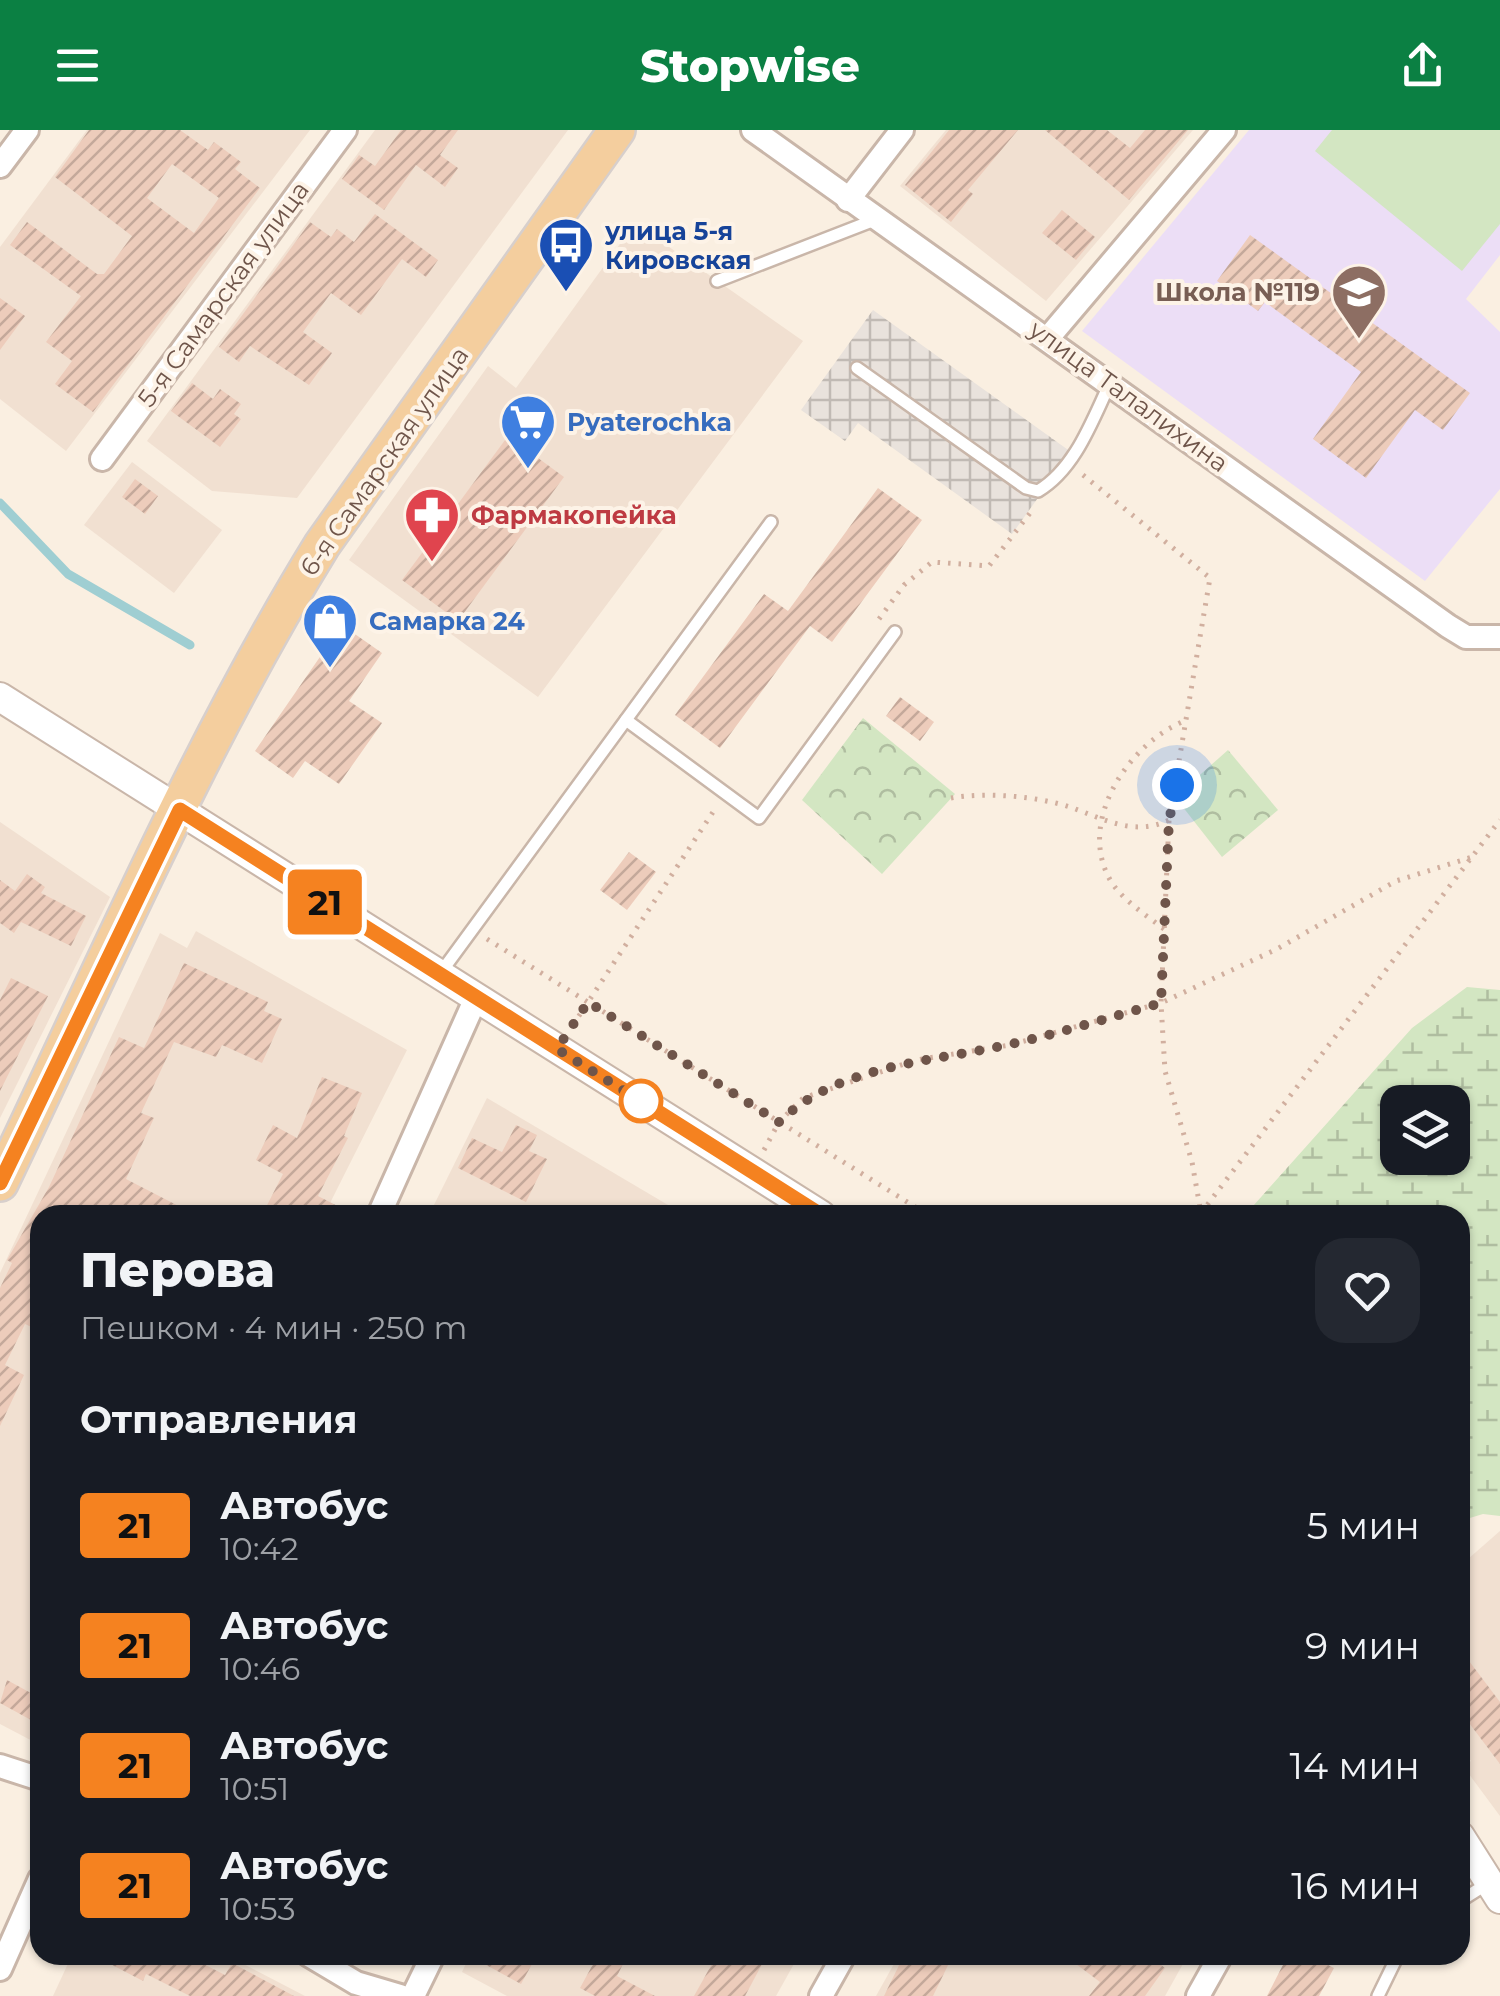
<!DOCTYPE html>
<html lang="ru">
<meta charset="utf-8">
<style>
body{margin:0;font-family:Montserrat,sans-serif;background:#242831;color:#f1f3f6;height:100vh;display:flex;flex-direction:column;font-size:38px;white-space:nowrap}
*{box-sizing:border-box;margin:0}
p{font-size:32px;color:#9ea1a6}
.icon{flex:none;width:55px;height:55px;fill:none;stroke:currentColor;stroke-width:2;stroke-linecap:round;stroke-linejoin:round}
.map{position:relative;flex:1;overflow:hidden}
.side{position:absolute;left:30px;top:1075px;width:1440px;height:760px;display:flex;flex-direction:column;background:#171b24;border-radius:30px;box-shadow:0 2px 8px #0004}
.side>*{flex:none}
.badge{padding:0 20px;border-radius:8px;font-size:35px;line-height:65px}
.fabs{position:absolute;left:1380px;top:955px;display:grid;gap:20px}
.fabs a{display:grid;place-items:center;width:90px;height:90px;border-radius:20px;background:#171b24;box-shadow:0 2px 8px #0004;font-size:50px}
.you{position:absolute;width:50px;height:50px;margin:-25px;border:8px solid #fff;border-radius:50%;background:#1a73e8;box-shadow:0 0 0 15px #1a73e833}
.map>.badge{position:absolute;translate:-50% -50%;box-shadow:0 0 0 5px #fff}
h2{padding:0 50px;font-size:38px;line-height:90px}
.round{display:grid;place-items:center;flex:none;width:105px;height:105px;border-radius:30px;background:#242831}
.headline{display:flex;align-items:center;justify-content:space-between;height:170px;padding:0 50px}
h1{font-size:48px;font-weight:800;line-height:75px}
ul{padding:0;list-style:none}
li{display:flex;align-items:center;gap:30px;height:120px;padding:0 50px}
li div{flex:1}
li b{display:block;font-size:38px}
li em{font-style:normal}
li .badge{min-width:110px;font-weight:700;text-align:center}
header{display:flex;justify-content:space-between;align-items:center;height:130px;padding:0 50px;background:#0b8043;color:#fff;font-size:45px;font-weight:800}
.map>svg:first-child{display:block}
.residential{fill:#f1e0d1}
.industrial{fill:url(#industrial-grid)}
.education{fill:#ecdef6}
.wetland{fill:url(#wetland-marsh);fill-rule:evenodd}
.park{fill:url(#park-crowns)}
.pitch{fill:#d3e6c2}
.lines{fill:none;stroke-linecap:round;stroke-linejoin:round}
.stream{stroke:#9fced2;stroke-width:9}
.building{fill:url(#building-hatch);fill-rule:evenodd}
.service-casing{stroke:#c9b6a9;stroke-width:16}
.minor-casing{stroke:#c9b6a9;stroke-width:28}
.tertiary-casing{stroke:#c9b6a9;stroke-width:32}
.primary-casing{stroke:#d7cfcc;stroke-width:40}
.path{stroke:#d1af9f;stroke-width:5;stroke-dasharray:2.5 8;stroke-linecap:butt}
.service{stroke:#fff;stroke-width:11}
.minor{stroke:#fff;stroke-width:22}
.tertiary{stroke:#fff;stroke-width:28}
.primary{stroke:#f4ce9e;stroke-width:35}
.line-casing{stroke:#fff;stroke-width:22}
.line{stroke:#f58220;stroke-width:15}
.walk{stroke:#6f554a;stroke-width:10;stroke-dasharray:0 18}
.stop-dot{fill:#fff;stroke:#f58220;stroke-width:5}
.labels{text-anchor:middle;stroke-width:8;stroke-linejoin:round;paint-order:stroke}
.transit-label{font-size:25px;font-weight:bold;fill:#164399;stroke:#fdf3e7;text-anchor:start}
.education-label{font-size:25px;font-weight:bold;fill:#785e54;stroke:#fdf3e7;text-anchor:end}
.street-label{font-size:25px;fill:#6f554a;stroke:#fdf3e7}
.shop-label{font-size:25px;font-weight:bold;fill:#366cbe;stroke:#fdf3e7;text-anchor:start}
.health-label{font-size:25px;font-weight:bold;fill:#be3a42;stroke:#fdf3e7;text-anchor:start}
</style>
<header><svg class="icon" aria-label="menu" viewBox="0 0 24 24"><path d="M4 6h16M4 12h16M4 18h16"/></svg>Stopwise<svg class="icon" aria-label="share" viewBox="0 0 24 24"><path d="M12 15V3M7 8l5-5 5 5M5 13v7h14v-7"/></svg></header>
<div class="map">
<svg width="1500" height="1866" viewBox="0 0 1500 1866">
<defs>
<pattern id="industrial-grid" width="8" height="8" patternUnits="userSpaceOnUse" patternTransform="scale(2.5)"><rect width="8" height="8" fill="#e9e2dc"/><path d="M0 4h8M4 0v8" fill="none" stroke="#c1bab4"/></pattern>
<pattern id="wetland-marsh" width="20" height="14" patternUnits="userSpaceOnUse" patternTransform="scale(2.5)"><rect width="20" height="14" fill="#d3e6c2"/><path d="M1 5h8M5 5V1M11 12h8M15 12V8" fill="none" stroke="#afbda0"/></pattern>
<pattern id="park-crowns" width="20" height="18" patternUnits="userSpaceOnUse" patternTransform="scale(2.5)"><rect width="20" height="18" fill="#d3e6c2"/><path d="M2 6a3 3 0 1 1 6 0M12 15a3 3 0 1 1 6 0" fill="none" stroke="#afbda0"/></pattern>
<pattern id="building-hatch" width="6" height="6" patternUnits="userSpaceOnUse" patternTransform="scale(2.5)"><rect width="6" height="6" fill="#edccbb"/><path d="M-1 1l2-2M0 6l6-6M5 7l2-2" fill="none" stroke="#c4a89a"/></pattern>
</defs>
<rect width="100%" height="100%" fill="#faefe1"/>
<g class="residential">
<path d="M87 0H310L66 321 0 269V117Z"/>
<path d="M375 0H568L297 368 212 361 147 311Z"/>
<path d="M946 0H1193L1046 171 900 56Z"/>
<path d="M635 93 803 211 538 567 349 430 488 236 516 258Z"/>
<path d="M132 332 222 400 174 463 84 395Z"/>
<path d="M0 692 110 767 0 988Z"/>
<path d="M196 801 407 920 324 1085H40V1615L0 1594V1143L160 803 187 818Z"/>
<path d="M487 968 685 1085H429Z"/>
<path d="M1500 1401V1686L1463 1636 1471 1631 1460 1616V1436Z"/>
<path d="M72 1825H226L305 1866H53Z"/>
<path d="M470 1825H799L776 1866H507L462 1842Z"/>
<path d="M899 1825H1188L1165 1866H876Z"/>
</g>
<path class="industrial" d="M873 180 1071 322 1012 404 858 293 845 311 801 280Z"/>
<path class="education" d="M1249 0H1500V125L1466 169 1500 202V359L1425 451 1082 201Z"/>
<path class="wetland" d="M1467 857 1500 860V1386L1483 1384 1460 1391V1085H1245L1412 898ZM1398 972H1452V1028H1398Z"/>
<g class="park">
<path d="M863 588 955 664 882 744 802 670Z"/>
<path d="M1228 620 1278 680 1222 727 1175 667Z"/>
</g>
<path class="pitch" d="M1332 0H1500V94L1462 141 1315 21Z"/>
<g class="lines">
<path class="stream" d="M0 373 68 444 190 515"/>
</g>
<g class="building">
<path d="M89 0H180L208 20 214 12 241 32 235 39 260 58 93 282 55 254 72 231 46 212 81 166 10 115 27 92 97 144H104L132 106 55 47ZM172 34 219 68 194 103 147 68Z"/>
<path d="M401 0H458L440 25 458 38 445 57 416 35 384 80 342 49 359 25 375 36Z"/>
<path d="M949 0H1018L968 60 973 64 951 92 905 55Z"/>
<path d="M1045 0H1107L1130 18 1145 0H1188L1129 70Z"/>
<path d="M1062 80 1095 107 1076 130 1042 103Z"/>
<path d="M375 84 438 130 426 147 402 129 361 185 331 163 303 202 332 223 309 255 250 216 239 232 219 217 310 92 331 107 337 99 354 112Z"/>
<path d="M1250 105 1470 263 1443 300 1415 280 1366 348 1313 309 1361 242 1265 172 1258 181 1217 151Z"/>
<path d="M0 168 25 186 0 220Z"/>
<path d="M192 253 213 269 220 259 241 274 234 284 241 289 220 317 171 281Z"/>
<path d="M508 306 564 347 458 491 402 450Z"/>
<path d="M135 349 158 366 145 384 122 367Z"/>
<path d="M878 358 922 390 832 512 810 496 720 618 675 585 764 464 788 481Z"/>
<path d="M342 495 382 523 349 571 382 593 339 654 305 631 293 648 255 621Z"/>
<path d="M900 567 934 592 920 611 886 586Z"/>
<path d="M629 722 656 742 627 780 600 760Z"/>
<path d="M27 744 45 757 41 763 86 786 71 816 21 792 14 803 0 793V750L15 761Z"/>
<path d="M184 833 268 872 264 881 282 889 262 933 222 915 216 927 174 912 141 983 154 988 126 1049 196 1085H40V1201L25 1194 5 1235 24 1245 0 1296V1158L12 1133 7 1130 49 1057 119 907 144 918Z"/>
<path d="M11 848 48 866 0 961V870Z"/>
<path d="M322 947 362 963 344 1006 348 1008 318 1066 355 1085H262L283 1044 256 1030 273 995 297 1008Z"/>
<path d="M516 995 537 1005 529 1021 547 1029 526 1072 458 1038 472 1008 502 1022Z"/>
<path d="M1460 1519 1500 1572V1634L1460 1581Z"/>
<path d="M7 1550 40 1568V1595L0 1573Z"/>
<path d="M93 1825H186L225 1845 232 1833 294 1866H190L146 1844 143 1851Z"/>
<path d="M468 1825H537L521 1854Z"/>
<path d="M598 1825 623 1834 617 1846 655 1866H595L580 1858Z"/>
<path d="M717 1825H767L745 1866H694Z"/>
<path d="M904 1825H953L933 1866H884Z"/>
<path d="M1064 1825H1148L1165 1838 1145 1866H1089L1100 1852Z"/>
<path d="M1288 1825H1308L1334 1838 1319 1866H1267Z"/>
</g>
<g class="lines">
<g class="service-casing">
<g id="service">
<path d="M717 151 877 89"/>
<path d="M857 238 1026 358 1038 361C1075 339 1092 291 1110 253"/>
<path d="M626 590 759 688 895 502"/>
<path d="M439 845 771 392"/>
<path d="M1460 1771 1490 1752"/>
<path d="M1378 1866 1398 1825"/>
</g>
</g>
<g class="minor-casing">
<g id="minor">
<path d="M753 0 1448 496 1466 507H1500"/>
<path d="M0 36 27 0"/>
<path d="M848 70 902 0"/>
<path d="M1048 208 1224 0"/>
<path d="M102 329 345 0"/>
<path d="M379 1085 476 868"/>
<path d="M0 1636 40 1649"/>
<path d="M309 1825 356 1853 400 1866"/>
<path d="M0 1839 40 1749"/>
<path d="M413 1866 433 1825"/>
<path d="M821 1866 844 1825"/>
<path d="M1198 1866 1221 1825"/>
</g>
</g>
<g class="tertiary-casing">
<g id="tertiary">
<path d="M0 567 821 1085"/>
<path d="M1460 1706 1500 1769"/>
</g>
</g>
<g class="primary-casing">
<path id="primary" d="M0 1053C103 839 197 618 322 415L617 0"/>
</g>
<g class="path">
<path d="M1083 345 1210 448 1169 690 1161 873 1165 941 1192 1032 1201 1083"/>
<path d="M879 489 904 455 932 432 989 436 1034 378"/>
<path d="M951 668C986 662 1036 666 1070 677 1104 689 1134 707 1169 690"/>
<path d="M1164 799C1146 785 1125 772 1112 753 1074 693 1130 611 1187 590"/>
<path d="M487 809 928 1085"/>
<path d="M573 895 715 679"/>
<path d="M764 1020 779 992 803 968 916 930 1010 915 1161 873 1277 819 1396 751 1472 727"/>
<path d="M1201 1083 1500 690"/>
</g>
<use href="#service" class="service"/>
<use href="#minor" class="minor"/>
<use href="#tertiary" class="tertiary"/>
<use href="#primary" class="primary"/>
</g>
<g class="lines">
<g class="line-casing">
<path id="line" d="M0 1053 180 680 821 1085"/>
</g>
<use href="#line" class="line"/>
<path class="walk" d="M641 971 655 980 557 919 588 872 779 992C839 934 933 932 1011 914 1061 903 1111 887 1161 873L1169 690 1177 655"/>
</g>
<defs>
<g id="bus-pin" transform="scale(2.875)"><path d="M0 17L-7.5 6A9.5 9.5 0 1 1 7.5 6Z" fill="#1a4fb4" stroke="#fdf3e7"/><path d="M-5-6H5V4H4V6H2V4H-2V6H-4V4H-5ZM-3.5-4V0h7V-4ZM-3.5 1.2v1.5H-2V1.2ZM2 1.2v1.5H3.5V1.2Z" fill="#fff"/></g>
<g id="school-pin" transform="scale(2.875)"><path d="M0 17L-7.5 6A9.5 9.5 0 1 1 7.5 6Z" fill="#8d6e63" stroke="#fdf3e7"/><path d="M0-5L7-2L0 1L-7-2ZM-4 1L0 2.5L4 1V4Q0 6-4 4Z" fill="#fff"/></g>
<g id="supermarket-pin" transform="scale(2.875)"><path d="M0 17L-7.5 6A9.5 9.5 0 1 1 7.5 6Z" fill="#3f7fe0" stroke="#fdf3e7"/><path d="M-6-5.5h2.5l.6 2H6L4.5 2H-2.5L-4.4-4H-6ZM-1.5 3.2a1.3 1.3 0 1 0 .1 0ZM3 3.2a1.3 1.3 0 1 0 .1 0Z" fill="#fff"/></g>
<g id="pharmacy-pin" transform="scale(2.875)"><path d="M0 17L-7.5 6A9.5 9.5 0 1 1 7.5 6Z" fill="#e0444e" stroke="#fdf3e7"/><path d="M-2-6h4v4h4v4h-4v4h-4v-4h-4v-4h4Z" fill="#fff"/></g>
<g id="shop-pin" transform="scale(2.875)"><path d="M0 17L-7.5 6A9.5 9.5 0 1 1 7.5 6Z" fill="#3f7fe0" stroke="#fdf3e7"/><path d="M-5-2.5h2.3a2.7 3.5 0 0 1 5.4 0H5L5.5 6h-11ZM-1.5-2.5h3a1.5 2.3 0 0 0-3 0Z" fill="#fff"/></g>
</defs>
<g fill-rule="evenodd">
<use href="#bus-pin" x="566" y="115"/>
<use href="#school-pin" x="1359" y="162"/>
<use href="#supermarket-pin" x="528" y="292"/>
<use href="#pharmacy-pin" x="432" y="385"/>
<use href="#shop-pin" x="330" y="491"/>
</g>
<circle class="stop-dot" cx="641" cy="971" r="20"/>
<g class="labels">
<g class="transit-label">
<text x="605" y="110">улица 5-я<tspan x="605" dy="29">Кировская</tspan></text>
</g>
<g class="education-label">
<text x="1320" y="171">Школа №119</text>
</g>
<g class="street-label">
<text transform="translate(223 164) rotate(-54)" y="9">5-я Самарская улица</text>
<text transform="translate(1129 266) rotate(36)" y="9">улица Талалихина</text>
<text transform="translate(384 331) rotate(-55)" y="9">6-я Самарская улица</text>
</g>
<g class="shop-label">
<text x="567" y="301">Pyaterochka</text>
<text x="369" y="500">Самарка 24</text>
</g>
<g class="health-label">
<text x="471" y="394">Фармакопейка</text>
</g>
</g>
</svg>
<div class="fabs">
<a><svg class="icon" aria-label="layers" viewBox="0 0 24 24"><path d="M12 4l9 5-9 5-9-5zM3 14l9 5 9-5"/></svg></a>
</div>
<div class="you" style="left:1177px;top:655px"></div>
<b class="badge" style="left:325px;top:772px;background:#f58220;color:#111">21</b>
<section class="side">
<div class="headline"><div><h1>Перова</h1><p>Пешком · 4 мин · 250 m</p></div><a class="round"><svg class="icon" aria-label="heart" viewBox="0 0 24 24"><path d="M12 20l-8-8c-3-5 5-10 8-4 3-6 11-1 8 4z"/></svg></a></div>
<h2>Отправления</h2>
<ul>
<li><span class="badge" style="background:#f58220;color:#111">21</span><div><b>Автобус</b><p>10:42</p></div><em>5 мин</em></li>
<li><span class="badge" style="background:#f58220;color:#111">21</span><div><b>Автобус</b><p>10:46</p></div><em>9 мин</em></li>
<li><span class="badge" style="background:#f58220;color:#111">21</span><div><b>Автобус</b><p>10:51</p></div><em>14 мин</em></li>
<li><span class="badge" style="background:#f58220;color:#111">21</span><div><b>Автобус</b><p>10:53</p></div><em>16 мин</em></li>
</ul>
</section>
</div>
